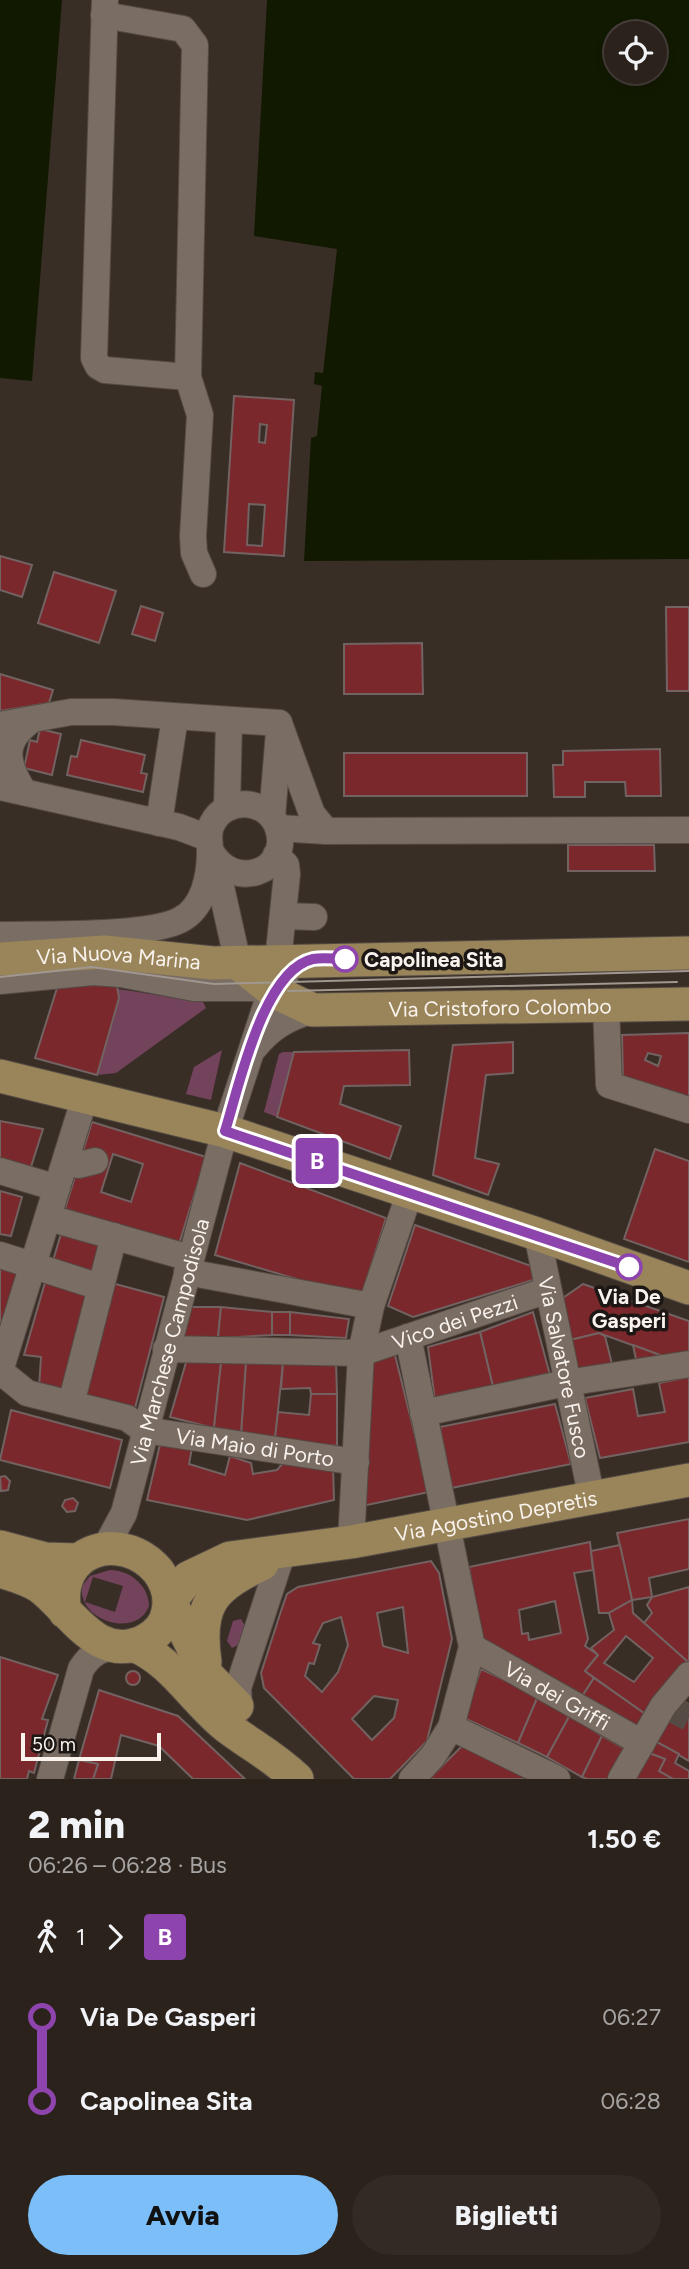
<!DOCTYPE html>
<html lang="it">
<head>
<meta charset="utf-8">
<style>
	:root { --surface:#2b221c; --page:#332a25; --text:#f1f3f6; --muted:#a6a4a3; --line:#473f3b; --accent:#7bbef8 }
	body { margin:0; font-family:Figtree,sans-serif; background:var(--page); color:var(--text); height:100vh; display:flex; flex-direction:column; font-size:26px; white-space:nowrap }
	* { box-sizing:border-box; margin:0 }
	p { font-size:23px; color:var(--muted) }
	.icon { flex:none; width:38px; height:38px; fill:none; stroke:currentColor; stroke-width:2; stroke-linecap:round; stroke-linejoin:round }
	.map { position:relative; height:1779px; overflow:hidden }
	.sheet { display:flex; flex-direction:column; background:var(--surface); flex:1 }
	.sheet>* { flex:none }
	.badge { padding:0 14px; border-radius:5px; font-size:24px; line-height:46px }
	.controls { position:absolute; left:604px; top:21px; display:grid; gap:14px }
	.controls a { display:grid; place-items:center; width:63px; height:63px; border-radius:50%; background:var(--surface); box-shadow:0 4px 10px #0003,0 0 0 2px var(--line); font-size:35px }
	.scale { position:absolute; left:21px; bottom:18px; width:140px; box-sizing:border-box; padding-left:7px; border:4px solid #f9f2ed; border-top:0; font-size:19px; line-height:24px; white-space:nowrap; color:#f9f2ed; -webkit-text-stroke:5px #1c1714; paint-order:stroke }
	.map>.badge { position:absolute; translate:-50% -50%; box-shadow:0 0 0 4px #fff }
	.legs { display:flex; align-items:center; gap:10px; height:77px; padding:0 28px; font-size:23px }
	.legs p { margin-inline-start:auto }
	.summary { display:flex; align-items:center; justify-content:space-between; height:119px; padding:0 28px }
	h1 { font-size:38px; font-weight:800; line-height:52px }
	.primary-button { display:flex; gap:14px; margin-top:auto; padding:14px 28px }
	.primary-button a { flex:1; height:80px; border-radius:42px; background:var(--accent); color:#111; font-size:28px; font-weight:800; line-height:80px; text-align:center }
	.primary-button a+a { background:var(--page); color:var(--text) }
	ul { padding:0 28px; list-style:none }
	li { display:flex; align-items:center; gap:24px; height:84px; font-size:26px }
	li i { display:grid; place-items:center; width:10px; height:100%; margin:0 9px; background:currentColor }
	li i::after { content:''; width:18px; height:18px; margin:-9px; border:5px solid; border-radius:50%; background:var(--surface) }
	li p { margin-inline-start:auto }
	li:first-child i { background:linear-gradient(#0000 50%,currentColor 0) }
	li:last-child i { background:linear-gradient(currentColor 50%,#0000 0) }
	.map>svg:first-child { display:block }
	.green { fill:#73435c; fill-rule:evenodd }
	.water { fill:#121901; fill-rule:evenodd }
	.building { fill:#7a282b; stroke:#726261; stroke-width:2; fill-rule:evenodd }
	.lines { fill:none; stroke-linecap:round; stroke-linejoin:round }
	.minor-tunnel { stroke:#564b44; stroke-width:26; stroke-dasharray:26 13; stroke-linecap:butt }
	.minor-casing { stroke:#544b44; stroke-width:28 }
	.major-casing { stroke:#544b44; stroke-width:35 }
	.minor { stroke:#7a6d64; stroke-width:26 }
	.major { stroke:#998559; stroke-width:33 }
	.tram { stroke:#9f9790; stroke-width:2 }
	.line-1-casing { stroke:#fff; stroke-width:16 }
	.line-1 { stroke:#8e44ad; stroke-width:10 }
	.stop-1-dot { fill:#fff; stroke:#8e44ad; stroke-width:3.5 }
	.labels { text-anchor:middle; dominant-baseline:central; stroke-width:7; stroke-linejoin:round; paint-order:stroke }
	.stop-label { font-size:21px; font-weight:bold; fill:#f9f2ed; stroke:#1c1714; text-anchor:start }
	.street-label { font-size:21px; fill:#f9f2ed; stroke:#1c1714 }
</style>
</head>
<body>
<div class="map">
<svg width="689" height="1779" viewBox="0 0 689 1779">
	<rect width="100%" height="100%" fill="#392e26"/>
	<g class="green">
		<path d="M118,989L203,1002L206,1008L116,1073L97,1075L119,998Z"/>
		<path d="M222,1050L211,1100L186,1094L194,1067Z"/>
		<path d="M283,1052H294L277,1117L264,1112L279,1054Z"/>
		<path d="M110,1570C129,1570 149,1585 149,1606C136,1640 77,1620 82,1586L90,1576ZM93,1577L123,1586L115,1612L85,1602Z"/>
		<path d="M241,1619L245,1626L238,1645L232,1648L227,1641L233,1621Z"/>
	</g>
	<g class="water">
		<path d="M0,0H62L32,381L0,378Z"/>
		<path d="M267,0H689V559L304,561L311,438L317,436L322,386L314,384L315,372L323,373L337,249L254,236ZM654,33V72H616V33Z"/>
	</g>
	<g class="building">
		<path d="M234,396L294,400L284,556L224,552ZM260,424L267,425L265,443L259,442ZM249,504L265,505L262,546L247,545Z"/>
		<path d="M0,556L32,565L22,597L0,590Z"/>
		<path d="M54,572L116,591L99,643L38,623Z"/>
		<path d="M141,606L163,613L155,641L132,634Z"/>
		<path d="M666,607H689V691H667Z"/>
		<path d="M422,643L423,694H344V644Z"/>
		<path d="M0,674L53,690L49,703L0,711Z"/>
		<path d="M40,729L61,734L52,775L24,768L30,740L37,742Z"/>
		<path d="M81,740L145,755L141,773L147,774L143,792L67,775L71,756L77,757Z"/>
		<path d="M660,749L661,796H626L625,782H585V797H554L553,765H563V751Z"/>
		<rect x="344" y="753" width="183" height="43"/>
		<path d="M568,845H654L655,871H568Z"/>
		<path d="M95,984L117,986L119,998L97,1075L35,1058L57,988Z"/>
		<path d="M689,1033V1099L623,1079L622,1035ZM648,1053L661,1056L658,1066L645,1060Z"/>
		<path d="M513,1042V1073L486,1075L475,1158L499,1164L488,1195L433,1175L453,1045Z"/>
		<path d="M409,1050L410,1085L344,1086L340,1104L401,1126L390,1159L277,1117L294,1052Z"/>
		<path d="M0,1121L43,1129L29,1173L0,1165Z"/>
		<path d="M92,1122L206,1157L179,1244L65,1209ZM113,1154L143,1164L131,1202L101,1192Z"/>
		<path d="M655,1149L689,1161V1262L624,1239Z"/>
		<path d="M240,1163L386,1218L361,1298L215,1255Z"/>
		<path d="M0,1191L22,1197L11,1236L0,1234Z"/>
		<path d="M415,1225L537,1268L533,1280L413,1317L388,1306Z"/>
		<path d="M63,1227L109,1242L98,1278L52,1264Z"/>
		<path d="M0,1268L20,1274L0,1337Z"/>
		<path d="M46,1279L91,1289L68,1393L39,1388L41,1357L24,1355Z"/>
		<path d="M108,1282L164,1297L135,1408L79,1394Z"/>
		<path d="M583,1284L689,1321V1354L668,1358L599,1333L570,1340L560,1300Z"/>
		<path d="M187,1307H221L218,1338L183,1339Z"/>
		<path d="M221,1307L272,1312V1335L218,1338Z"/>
		<rect x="272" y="1312" width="18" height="23"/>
		<path d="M290,1312L349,1319L346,1338L290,1335Z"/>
		<path d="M533,1312L550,1375L493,1387L480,1332Z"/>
		<path d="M480,1332L493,1387L435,1401L428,1347Z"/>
		<path d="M599,1333L605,1336L613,1368L579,1375L570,1340Z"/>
		<path d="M633,1345L668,1358L637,1364Z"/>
		<path d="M394,1351L429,1492L362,1506L368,1357Z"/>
		<path d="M187,1359L221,1363L214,1428L170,1417Z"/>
		<path d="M246,1361L283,1363L275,1439L241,1434Z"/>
		<path d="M246,1361L241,1434L214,1428L221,1363Z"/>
		<path d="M283,1363H336L337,1394H311L310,1388L281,1389Z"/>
		<path d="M689,1377V1442L600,1458L585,1398L633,1389L638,1416L665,1412L659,1383Z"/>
		<path d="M311,1394H337V1446L275,1439L278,1412L309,1415Z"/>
		<path d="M555,1404L571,1464L451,1488L440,1427Z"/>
		<path d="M11,1410L122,1440L110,1488L0,1460Z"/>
		<path d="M161,1440L192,1448L189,1464L225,1475L230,1456L251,1463L253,1474L277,1470L284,1462L333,1465L334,1500L247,1520L147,1500Z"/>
		<path d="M5,1476L10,1481L8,1490L1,1491L0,1477Z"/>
		<path d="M73,1498L78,1503L75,1511L67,1512L62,1506L65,1500Z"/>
		<path d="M689,1519V1569L649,1578L652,1597L632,1600L617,1533Z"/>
		<path d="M590,1542L593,1570L574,1573L588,1639L585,1646L598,1655L585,1671L594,1678L581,1698L482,1644L469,1567ZM555,1601L561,1633L529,1640L528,1633L522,1634L519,1610Z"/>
		<path d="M620,1545L632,1600L609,1613H599L591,1551Z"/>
		<path d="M431,1561L439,1573L452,1639L427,1741L390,1779H354L264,1688L261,1673L282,1608L287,1594L298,1587ZM403,1607L408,1653L383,1646L377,1613ZM341,1617L348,1645L338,1672L322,1692L305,1676L309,1663L314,1664L320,1645L313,1643L323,1623ZM374,1696L398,1700L394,1718L372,1740L352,1719Z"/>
		<path d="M689,1587V1660L688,1662L644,1623L652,1613L647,1605L652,1597Z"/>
		<path d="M632,1600L633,1613L688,1662L648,1716L585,1671L598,1655L591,1648L614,1630L609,1613ZM626,1636L653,1658L634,1682L604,1663Z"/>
		<path d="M0,1657L58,1675L42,1719L48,1720L34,1773L29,1771L27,1779H0Z"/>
		<path d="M481,1669L538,1696L518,1743L464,1718Z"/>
		<circle cx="133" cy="1678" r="7"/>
		<path d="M594,1678L648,1716L639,1729L581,1698Z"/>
		<path d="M99,1690L178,1716L245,1779H193L159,1746L121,1735L111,1779H93L98,1764L79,1760Z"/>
		<path d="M538,1696L570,1715L547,1757L518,1743Z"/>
		<path d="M679,1699L689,1704V1761L655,1741Z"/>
		<path d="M570,1715L602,1736L582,1777L547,1757Z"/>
		<path d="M602,1736L627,1750L611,1779H587L582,1777Z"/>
		<path d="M655,1741L679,1754L675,1763L689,1771V1779H673L659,1771L665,1759L649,1753Z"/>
		<path d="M464,1744L529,1779H429Z"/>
		<path d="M649,1753L665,1759L659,1771L673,1779H635Z"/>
		<path d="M79,1760L98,1764L93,1779H74Z"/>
	</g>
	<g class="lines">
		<path class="minor-tunnel" d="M673,1710L689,1718"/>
		<g class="minor-casing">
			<g id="minor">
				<path d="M105,0L94,358L98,366L105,370L188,377"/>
				<path d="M104,15L183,29L195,45L188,377L200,415L193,536L194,553L203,574"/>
				<path d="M279,723L312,814L326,831"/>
				<path d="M0,725L71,712H113L279,723"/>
				<path d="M0,787L179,827L208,838"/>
				<path d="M24,792C5,762 1,741 33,719"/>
				<path d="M227,808L229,721"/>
				<path d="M272,817L279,732"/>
				<path d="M159,823L175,717"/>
				<path d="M278,828L326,831L689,830"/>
				<path d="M276,855L286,865L287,874L278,961"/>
				<path d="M215,860L238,963L225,975"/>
				<path d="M284,916L314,917"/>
				<path d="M0,935C42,934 147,937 180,920C204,908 210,876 210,851C210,841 207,833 212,824C225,796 268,798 278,828C292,872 232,893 210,850"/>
				<path d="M0,981L93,972L121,974L194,988H267"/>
				<path d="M606,1005L609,1085L689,1110"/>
				<path d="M254,1048C271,1027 287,1018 313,1010"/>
				<path d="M68,1153L79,1165L95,1161"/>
				<path d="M0,1171L57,1188"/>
				<path d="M49,1218L190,1258"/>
				<path id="s1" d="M537,1234L592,1499"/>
				<path d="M0,1255L100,1287"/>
				<path d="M187,1272L371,1306"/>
				<path d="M408,1337L472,1647L451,1727L433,1756L412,1779"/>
				<path id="s2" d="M166,1349L361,1353L548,1290"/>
				<path id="s3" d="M0,1371L27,1393L127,1418L144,1430L356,1462"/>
				<path d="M0,1371L85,1097"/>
				<path d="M71,1404L114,1236"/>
				<path d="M423,1413L566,1383L689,1364"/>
				<path d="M351,1542L361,1353L371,1306L410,1192"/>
				<path id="s4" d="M104,1550L124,1513L225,1131L266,1006L285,977"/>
				<path id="s5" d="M472,1647L642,1743"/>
				<path d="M239,1708L238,1688L281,1557"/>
				<path d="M451,1727L557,1779"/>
				<path d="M50,1779L81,1669C91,1653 100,1649 118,1646"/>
				<path d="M621,1779L663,1706L689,1675"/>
			</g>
		</g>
		<g class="major-casing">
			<g id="major">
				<path id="s6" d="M0,959L104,952L213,963L689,953"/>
				<path id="s7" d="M238,963L273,991L313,1010L689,1004"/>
				<path d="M0,1076L225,1131L537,1234L689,1288"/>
				<path d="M0,1547L45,1559L78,1560"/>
				<path d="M0,1571C13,1575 28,1579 40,1587C71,1610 99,1666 146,1640C157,1634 166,1624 168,1611C171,1596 167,1583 158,1571C122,1529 53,1548 65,1612"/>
				<path id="s8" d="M170,1601L188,1578L230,1558L351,1542L689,1480"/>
				<path d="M170,1601L206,1674L237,1706"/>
				<path d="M133,1645C172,1660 194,1701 227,1727C252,1746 273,1756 297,1779"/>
				<path d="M205,1662C197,1606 211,1587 262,1564"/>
			</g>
		</g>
		<use href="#minor" class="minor"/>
		<use href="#major" class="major"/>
		<g class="tram">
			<path d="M0,977L92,967L214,984L689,971"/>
			<path d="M288,991L677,982"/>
		</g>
	</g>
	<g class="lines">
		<g class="line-1-casing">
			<path id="line-1" d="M345,959C335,959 323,957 313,959C263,970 239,1087 225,1131L629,1267"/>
		</g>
		<use href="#line-1" class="line-1"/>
	</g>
	<g class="stop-1-dot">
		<circle cx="345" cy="959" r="12"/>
		<circle cx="629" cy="1267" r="12"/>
	</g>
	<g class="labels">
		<g class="stop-label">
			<text x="364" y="959">Capolinea Sita</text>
			<text x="629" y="1296" text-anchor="middle">Via De<tspan x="629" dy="24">Gasperi</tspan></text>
		</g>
		<g class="street-label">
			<text stroke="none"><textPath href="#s6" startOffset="119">Via Nuova Marina</textPath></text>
			<text stroke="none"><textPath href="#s7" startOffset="276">Via Cristoforo Colombo</textPath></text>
			<text stroke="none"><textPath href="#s2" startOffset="294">Vico dei Pezzi</textPath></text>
			<text stroke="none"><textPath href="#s4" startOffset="219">Via Marchese Campodisola</textPath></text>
			<text stroke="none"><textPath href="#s1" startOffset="136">Via Salvatore Fusco</textPath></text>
			<text stroke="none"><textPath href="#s3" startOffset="271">Via Maio di Porto</textPath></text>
			<text stroke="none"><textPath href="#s8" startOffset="345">Via Agostino Depretis</textPath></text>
			<text stroke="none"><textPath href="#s5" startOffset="98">Via dei Griffi</textPath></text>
		</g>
	</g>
</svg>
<div class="controls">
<a><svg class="icon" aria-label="locate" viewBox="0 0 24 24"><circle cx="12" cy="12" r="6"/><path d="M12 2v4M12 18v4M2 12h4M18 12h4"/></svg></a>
</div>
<div class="scale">50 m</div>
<b class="badge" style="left:317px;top:1161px;background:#8e44ad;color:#fff">B</b>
</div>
<section class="sheet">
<div class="summary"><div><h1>2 min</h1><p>06:26 – 06:28 · Bus</p></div><b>1.50 €</b></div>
<div class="legs"><svg class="icon" aria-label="walk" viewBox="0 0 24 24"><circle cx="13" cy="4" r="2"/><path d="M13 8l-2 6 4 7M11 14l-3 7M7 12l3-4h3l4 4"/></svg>1<svg class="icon" aria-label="forward" viewBox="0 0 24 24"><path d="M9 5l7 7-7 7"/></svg><b class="badge" style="background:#8e44ad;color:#fff">B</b></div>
<ul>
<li><i style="color:#8e44ad"></i><b>Via De Gasperi</b><p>06:27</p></li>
<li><i style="color:#8e44ad"></i><b>Capolinea Sita</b><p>06:28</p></li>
</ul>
<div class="primary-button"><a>Avvia</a><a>Biglietti</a></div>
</section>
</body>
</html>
